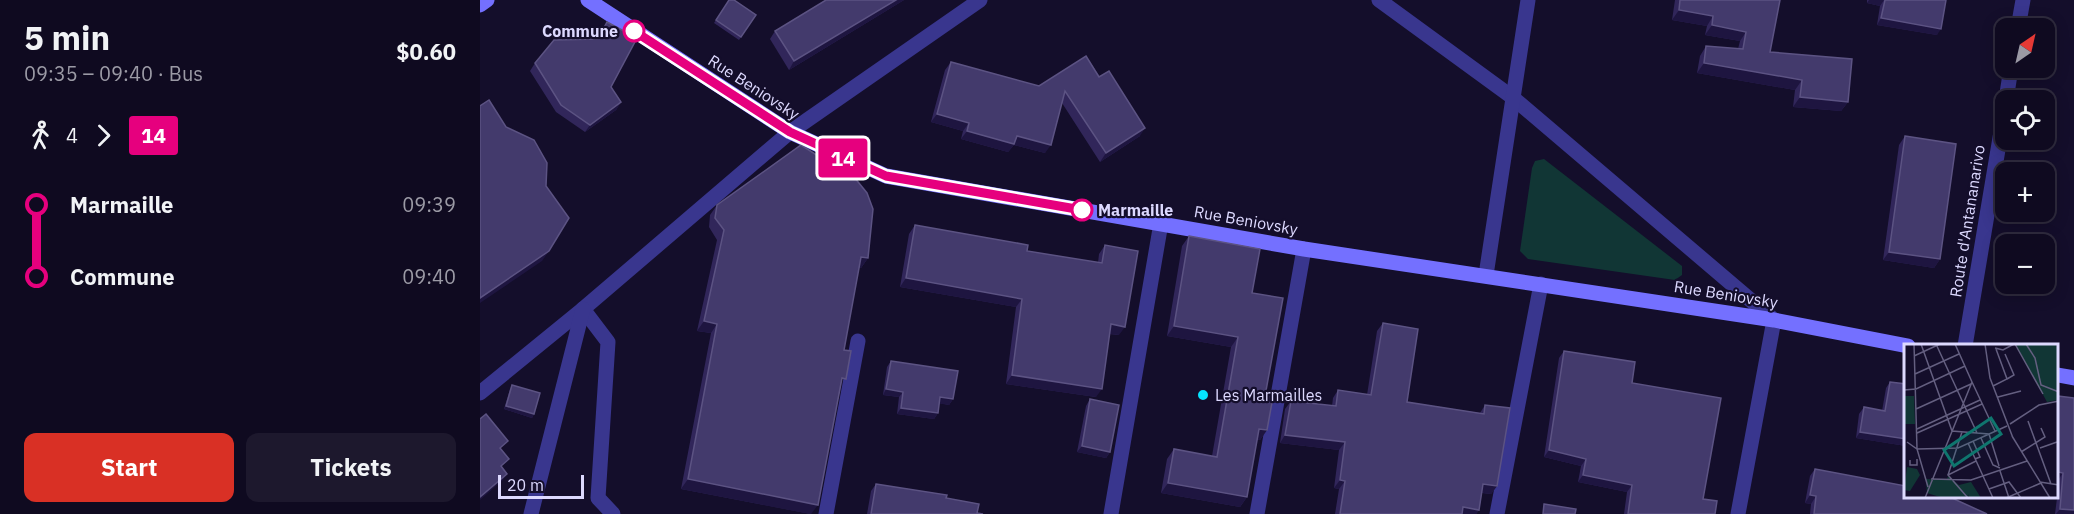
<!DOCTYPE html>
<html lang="en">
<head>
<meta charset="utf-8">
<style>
	:root { --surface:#0f0a20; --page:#1d182d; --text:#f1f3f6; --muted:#9b9aa5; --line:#2f2b3e; --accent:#d93025 }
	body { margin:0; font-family:"IBM Plex Sans",sans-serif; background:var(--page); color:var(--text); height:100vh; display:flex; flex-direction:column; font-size:22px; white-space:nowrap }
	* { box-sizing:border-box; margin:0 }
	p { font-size:20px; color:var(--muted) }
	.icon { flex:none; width:33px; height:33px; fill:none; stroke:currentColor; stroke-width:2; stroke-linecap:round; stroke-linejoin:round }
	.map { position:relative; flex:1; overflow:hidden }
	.drawer { display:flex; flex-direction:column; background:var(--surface); width:480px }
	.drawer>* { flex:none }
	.badge { padding:0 12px; border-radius:4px; font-size:21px; line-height:39px }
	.needle { width:39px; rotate:34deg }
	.tools { position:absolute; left:1515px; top:18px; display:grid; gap:12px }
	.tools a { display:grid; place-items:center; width:60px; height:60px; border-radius:12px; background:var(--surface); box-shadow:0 3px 15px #0003,0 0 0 2px var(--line); font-size:30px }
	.scale { position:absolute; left:18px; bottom:15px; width:86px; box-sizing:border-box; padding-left:6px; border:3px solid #ddd9ff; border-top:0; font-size:16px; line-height:21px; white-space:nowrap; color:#ddd9ff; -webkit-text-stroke:4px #140e2b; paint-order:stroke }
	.map>.badge { position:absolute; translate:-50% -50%; box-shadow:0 0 0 3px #fff }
	.legs { display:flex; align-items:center; gap:9px; height:66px; padding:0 24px; font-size:20px }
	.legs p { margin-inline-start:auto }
	.headline { display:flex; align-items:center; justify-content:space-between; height:102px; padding:0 24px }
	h1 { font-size:33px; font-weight:800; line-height:45px }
	.cta { display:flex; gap:12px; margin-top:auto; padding:12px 24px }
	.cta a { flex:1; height:69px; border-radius:12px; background:var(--accent); color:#fff; font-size:24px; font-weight:800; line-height:69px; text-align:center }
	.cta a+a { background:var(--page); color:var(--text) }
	ul { padding:0 24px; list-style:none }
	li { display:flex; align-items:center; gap:21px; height:72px; font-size:22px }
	li i { display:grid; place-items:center; width:9px; height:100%; margin:0 8px; background:currentColor }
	li i::after { content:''; width:15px; height:15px; margin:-8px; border:4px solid; border-radius:50%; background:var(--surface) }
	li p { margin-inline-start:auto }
	li:first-child i { background:linear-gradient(#0000 50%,currentColor 0) }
	li:last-child i { background:linear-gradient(currentColor 50%,#0000 0) }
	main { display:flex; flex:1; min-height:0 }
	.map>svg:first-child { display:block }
	.green { fill:#113635 }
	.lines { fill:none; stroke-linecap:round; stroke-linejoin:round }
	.lane { stroke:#39368e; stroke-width:15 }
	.street { stroke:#39368e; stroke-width:15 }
	.secondary { stroke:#7470ff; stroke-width:15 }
	.wall { fill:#31265a }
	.shaded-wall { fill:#1e1540 }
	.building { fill:#433a6c; stroke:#5c5383; stroke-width:1.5 }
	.line-1-casing { stroke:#fff; stroke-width:14 }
	.line-1 { stroke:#e6007e; stroke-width:9 }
	.stop-1-dot { fill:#fff; stroke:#e6007e; stroke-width:3 }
	.poi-dot { fill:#05e4ff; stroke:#140e2b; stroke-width:2 }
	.labels { text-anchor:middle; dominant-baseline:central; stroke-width:4.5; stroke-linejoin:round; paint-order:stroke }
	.stop-label { font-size:16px; font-weight:bold; fill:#ddd9ff; stroke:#140e2b; text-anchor:end }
	.street-label { font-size:16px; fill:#ddd9ff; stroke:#140e2b }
	.poi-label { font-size:16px; fill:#ddd9ff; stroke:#140e2b; text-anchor:start }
	.inset-road { fill:none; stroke:#645f80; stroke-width:1.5 }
	.view { fill:#0f766e; fill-opacity:0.15; stroke:#0f766e; stroke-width:3 }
	.inset-edge { fill:none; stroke:#ddd9ff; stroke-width:3 }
</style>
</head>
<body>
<main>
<section class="drawer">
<div class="headline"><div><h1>5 min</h1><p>09:35 – 09:40 · Bus</p></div><b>$0.60</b></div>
<div class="legs"><svg class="icon" aria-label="walk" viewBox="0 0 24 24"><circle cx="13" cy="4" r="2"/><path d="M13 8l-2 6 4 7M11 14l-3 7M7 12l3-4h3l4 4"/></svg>4<svg class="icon" aria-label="forward" viewBox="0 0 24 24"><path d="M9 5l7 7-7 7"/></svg><b class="badge" style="background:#e6007e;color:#fff">14</b></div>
<ul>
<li><i style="color:#e6007e"></i><b>Marmaille</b><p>09:39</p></li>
<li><i style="color:#e6007e"></i><b>Commune</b><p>09:40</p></li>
</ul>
<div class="cta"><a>Start</a><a>Tickets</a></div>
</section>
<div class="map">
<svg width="1594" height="514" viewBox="0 0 1594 514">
	<rect width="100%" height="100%" fill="#140e2b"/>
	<path class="green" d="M1064,159L1202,266V275L1195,280L1048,259L1040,251L1052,168L1055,161Z"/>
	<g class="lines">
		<g class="lane">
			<path d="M103,309L128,342L118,498L133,514"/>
			<path d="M346,514L378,341"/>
		</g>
		<g class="street">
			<path d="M899,0L1032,97L1294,320L1258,514"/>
			<path d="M1538,28L1543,0"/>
			<path d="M1526,100L1531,68"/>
			<path d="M1006,275L1048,0"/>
			<path d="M1485,346L1526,102"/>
			<path d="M0,393L103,309L310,132L500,0"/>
			<path d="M51,514L103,309"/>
			<path d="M631,514L681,223"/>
			<path d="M777,514L824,249"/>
			<path d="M1017,514L1061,284"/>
		</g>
		<g class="secondary">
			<path d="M108,0L310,132L406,176L824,249L1294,320L1428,346"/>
			<path d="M0,5L7,0"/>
			<path d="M1578,375L1594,378"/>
		</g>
	</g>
	<g class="wall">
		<path d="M249,0L276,15L259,40L234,23Z"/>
		<path d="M346,0H424L309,70L290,39L295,31Z"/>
		<path d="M1195,0H1300L1290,52L1368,102L1361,111L1313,107L1315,90L1217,73L1220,56L1226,46L1258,49L1260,41L1225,35L1227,26L1192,20Z"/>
		<path d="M1387,0H1466L1457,35L1397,25L1400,6L1387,3Z"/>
		<path d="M127,22L131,87L141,102L136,110L105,132L76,112L50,71L55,63L116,39Z"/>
		<path d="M606,56L660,136L620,162L582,103L565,153L534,145L528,152L481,139L483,131L451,122L465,70L471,62L559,86Z"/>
		<path d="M1425,136L1460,259L1454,268L1403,260L1419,145Z"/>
		<path d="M237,205L388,258L381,268H379L364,350L361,386L331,514L201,489L231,333L217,331L237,240L229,227L230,215Z"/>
		<path d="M435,225L547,251L618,263L619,254L625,245L639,335L629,334L616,397L526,384L536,307L420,287L429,234Z"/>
		<path d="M709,236L772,293L785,396L787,430L780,440H777L767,497L760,507L681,493L687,459L694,449L732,456L751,347L687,336L702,246Z"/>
		<path d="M903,323L927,402L1000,413L1005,405L1017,486L1011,494L1002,493L999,510L996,514H855L859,489L854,488L859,450L800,443L805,409L811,401L852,406L853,398L858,390L887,395L897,331Z"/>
		<path d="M1084,351L1152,383L1223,499L1235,514H1144L1147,492L1098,482L1101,466L1064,457L1079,358Z"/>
		<path d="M411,361L473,399L469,405L459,403L458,413L454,419L417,414L419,397L403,395L407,367Z"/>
		<path d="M1410,382L1426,384V446L1376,438L1379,414L1384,407L1402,411L1406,388Z"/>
		<path d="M32,385L54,414L52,418L24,409L30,389Z"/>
		<path d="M1578,396L1594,514H1575L1577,498H1578Z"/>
		<path d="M610,399L630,452L626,458L597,452L606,406Z"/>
		<path d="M1335,469L1507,514H1330L1331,504L1325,503L1330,476Z"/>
		<path d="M396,484L466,498L497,513L503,514H387L391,491Z"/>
	</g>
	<g class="shaded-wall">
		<path d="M416,0H424L309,70L314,61Z"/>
		<path d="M1389,0H1404L1400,6L1387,3Z"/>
		<path d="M1199,10L1233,16L1227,26L1192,20Z"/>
		<path d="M1401,18L1461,29L1457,35L1397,25Z"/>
		<path d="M1232,25L1266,32L1260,41L1225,35Z"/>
		<path d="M1224,63L1322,80L1315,90L1217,73Z"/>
		<path d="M1320,97L1368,102L1361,111L1313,107Z"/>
		<path d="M141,102L136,110L105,132L110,125Z"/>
		<path d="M457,114L489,123L483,131L451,122Z"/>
		<path d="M665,128L660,136L620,162L626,153Z"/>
		<path d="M487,131L537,136L571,145L565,153L534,145L528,152L481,139Z"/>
		<path d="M69,251L62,261L0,303V298Z"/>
		<path d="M1409,252L1460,259L1454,268L1403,260Z"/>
		<path d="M381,257L388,258L381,268L375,267Z"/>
		<path d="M426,278L542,299L536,307L420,287Z"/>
		<path d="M224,321L237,324L231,333L217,331Z"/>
		<path d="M631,324L645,327L639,335L625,333Z"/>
		<path d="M694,326L758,337L751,347L687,336Z"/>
		<path d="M532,375L622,389L616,397L526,384Z"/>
		<path d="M406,389L423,392L419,397L403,395Z"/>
		<path d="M460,397L473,399L469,405L456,403Z"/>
		<path d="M26,406L54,414L52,418L24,409Z"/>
		<path d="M421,408L458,413L454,419L417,414Z"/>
		<path d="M779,429L787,430L780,440L772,439Z"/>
		<path d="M1380,432L1426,439V446L1376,438Z"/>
		<path d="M805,435L865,442L859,450L800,443Z"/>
		<path d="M602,446L630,452L626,458L597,452Z"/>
		<path d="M1069,450L1106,459L1101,466L1064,457Z"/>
		<path d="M1578,472L1583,473L1578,480Z"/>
		<path d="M27,474L23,480L0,500V497Z"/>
		<path d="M1103,475L1152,485L1147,492L1098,482Z"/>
		<path d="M208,479L338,505L331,514H330L201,489Z"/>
		<path d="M860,480L865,481L859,489L854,488Z"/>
		<path d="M688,483L767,497L760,507L681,493Z"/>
		<path d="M1003,484L1017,486L1011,494L998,492Z"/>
		<path d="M1330,495L1336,496L1331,504L1325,503Z"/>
		<path d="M983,507L999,510L996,514H978Z"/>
		<path d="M1580,509L1594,510V514H1576Z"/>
	</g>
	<g class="building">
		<path d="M249,0H254L276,15L261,37L236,20Z"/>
		<path d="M346,0H416L314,61L295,31Z"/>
		<path d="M1200,0H1300L1290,52L1372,59L1368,102L1320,97L1322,80L1224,63L1226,46L1263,49L1266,32L1232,25L1233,16L1199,10Z"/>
		<path d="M1405,0H1466L1461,29L1401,18Z"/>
		<path d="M127,22L157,38L131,87L141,102L110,125L81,105L55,63L74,40L118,39Z"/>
		<path d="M606,56L619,77L629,71L665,128L626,153L585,91L571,145L537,136L534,144L487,131L489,123L457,114L471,62L559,86Z"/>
		<path d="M9,100L26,127L54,140L67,163L66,186L89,218L69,251L0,298V106Z"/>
		<path d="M1425,136L1476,144L1460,259L1409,252Z"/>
		<path d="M321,145L352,165L362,162L387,193L393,209L388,258L381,257L364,350L371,351L366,379L362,378L338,505L208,479L237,324L224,321L244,230L235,218L237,205Z"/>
		<path d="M435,225L548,245L547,251L622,263L625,245L658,251L645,327L631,324L622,389L532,375L542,299L426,278Z"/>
		<path d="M709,236L780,249L772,293L803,298L785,396L793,397L787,430L779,429L767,497L688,483L694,449L737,457L758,337L694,326Z"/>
		<path d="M903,323L938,329L927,402L1004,414L1005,405L1030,408L1017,486L1003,484L999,510L983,507L982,514H860L865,481L860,480L865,442L805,435L811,401L856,406L858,390L891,395Z"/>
		<path d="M1084,351L1155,362L1152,383L1241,398L1223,499L1237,501L1235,514H1148L1152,485L1103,475L1106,459L1069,450Z"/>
		<path d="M411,361L478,371L473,399L460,397L458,413L421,408L423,392L406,389Z"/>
		<path d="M1410,382L1426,384V439L1380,432L1384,407L1405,411Z"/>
		<path d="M32,385L60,393L54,414L26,406Z"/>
		<path d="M1578,396L1594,398V510L1580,509L1583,473L1578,472Z"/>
		<path d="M610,399L639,405L630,452L602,446Z"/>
		<path d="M6,414L28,441L20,448L29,459L21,466L27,474L0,497V419Z"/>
		<path d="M1335,469L1426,486V498H1472L1507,514H1334L1336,496L1330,495Z"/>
		<path d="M396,484L467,495L466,498L499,504L497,513L503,514H391Z"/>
		<path d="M1064,504L1096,509L1095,514H1063Z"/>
	</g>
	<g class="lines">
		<g class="line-1-casing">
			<path id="line-1" d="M154,31L310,132L406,176L602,210"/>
		</g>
		<use href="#line-1" class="line-1"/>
	</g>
	<g class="stop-1-dot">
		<circle cx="154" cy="31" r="10"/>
		<circle cx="602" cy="210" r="10"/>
	</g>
	<circle class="poi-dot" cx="723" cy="395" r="6"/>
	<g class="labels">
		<g class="stop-label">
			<text x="138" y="31">Commune</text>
			<text x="618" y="210" text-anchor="start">Marmaille</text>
		</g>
		<g class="street-label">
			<text transform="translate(274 87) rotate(33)">Rue Beniovsky</text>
			<text transform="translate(766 220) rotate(10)">Rue Beniovsky</text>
			<text transform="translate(1487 221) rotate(-81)">Route d'Antananarivo</text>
			<text transform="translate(1246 294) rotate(9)">Rue Beniovsky</text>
		</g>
		<g class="poi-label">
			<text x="735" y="395">Les Marmailles</text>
		</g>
	</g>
	<g transform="translate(1424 344)">
		<rect width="154" height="154" fill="#140e2b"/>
		<path d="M111,0H151L154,5V56L143,58ZM0,52H10L11,80H0ZM3,123L13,125L16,131L6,147L0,146ZM44,132L55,141L67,138L77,154H65L64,150V154H39L23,149L22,135L43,136Z" fill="#113635"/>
		<path class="inset-road" d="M10,0L13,105L24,143M17,0L48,87L85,90L95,122M32,0L73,89M81,0L86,34L109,94M111,0L139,50M122,0L131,14L137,41L155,48M91,4L99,6L110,0M101,10L110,31L103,35M10,12L36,0M11,30L55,10M68,38L91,87M89,42L103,35L92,5M0,46L12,45L61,22M94,53L117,47M12,65L67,40M124,77L147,140M106,80L135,61L155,57M13,85L76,56M13,89L78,60M108,92L146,154M77,94L89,121L96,124M69,97L76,113L71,115M3,98L13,105L54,104L103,82M64,99L89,154M136,104L153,98M117,108L141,93L137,84M6,116V121H13V115M96,127L105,154M44,131L58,88M27,135L67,136L123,117M136,138L155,141M85,145L105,138L117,154M21,154L68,38L51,0M64,154L44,131L72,117M102,154L137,139"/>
		<path class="view" d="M87,74L97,90L50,122L40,106Z"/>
		<rect width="154" height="154" class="inset-edge"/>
	</g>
</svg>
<div class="tools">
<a><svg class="needle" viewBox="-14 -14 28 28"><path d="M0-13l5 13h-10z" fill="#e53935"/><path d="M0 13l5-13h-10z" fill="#9b9aa5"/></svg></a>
<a><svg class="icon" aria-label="locate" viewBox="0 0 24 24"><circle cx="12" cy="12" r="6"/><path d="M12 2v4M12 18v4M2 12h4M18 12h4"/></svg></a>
<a>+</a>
<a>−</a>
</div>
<div class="scale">20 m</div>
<b class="badge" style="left:363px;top:158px;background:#e6007e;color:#fff">14</b>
</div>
</main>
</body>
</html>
